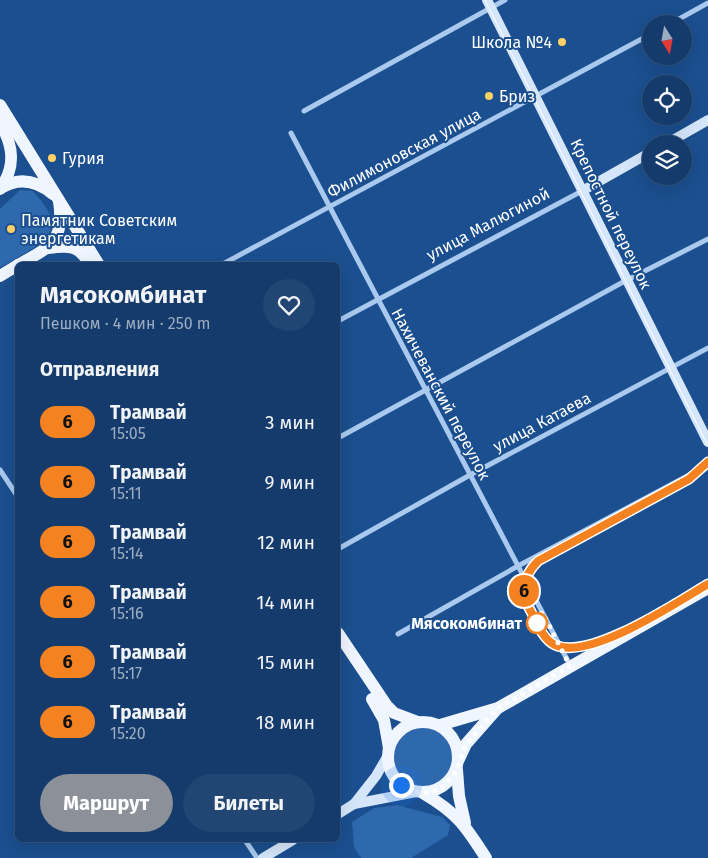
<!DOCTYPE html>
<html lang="ru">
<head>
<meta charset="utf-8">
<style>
	:root { --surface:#143b6b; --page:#214673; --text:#f1f3f6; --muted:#9dadc1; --line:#33557e; --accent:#8c9099 }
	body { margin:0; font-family:"Fira Sans",sans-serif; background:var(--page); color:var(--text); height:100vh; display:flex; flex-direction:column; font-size:19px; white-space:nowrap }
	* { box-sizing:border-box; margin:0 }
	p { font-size:16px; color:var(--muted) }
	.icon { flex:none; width:28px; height:28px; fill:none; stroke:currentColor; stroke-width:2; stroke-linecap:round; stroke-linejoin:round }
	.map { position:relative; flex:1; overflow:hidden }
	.side { position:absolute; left:15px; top:262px; width:325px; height:580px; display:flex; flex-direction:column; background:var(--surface); border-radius:8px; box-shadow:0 5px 20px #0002,0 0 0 1px var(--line) }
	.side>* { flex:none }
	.badge { padding:0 10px; border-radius:16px; font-size:18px; line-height:32px }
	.needle { width:32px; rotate:169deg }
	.buttons { position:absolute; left:642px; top:15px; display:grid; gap:10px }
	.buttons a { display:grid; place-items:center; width:50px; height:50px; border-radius:50%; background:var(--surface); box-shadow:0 5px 20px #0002,0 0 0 1px var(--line); font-size:25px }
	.you { position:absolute; width:25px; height:25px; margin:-12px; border:4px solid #fff; border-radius:50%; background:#1a73e8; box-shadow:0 0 0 8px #1a73e833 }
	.map>.badge { position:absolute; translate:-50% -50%; box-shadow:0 0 0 2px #fff }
	h2 { padding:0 25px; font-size:19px; line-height:45px }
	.round { display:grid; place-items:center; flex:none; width:52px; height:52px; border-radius:26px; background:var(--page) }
	.overview { display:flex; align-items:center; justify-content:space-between; height:85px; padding:0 25px }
	h1 { font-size:24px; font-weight:700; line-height:38px }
	.action { display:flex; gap:10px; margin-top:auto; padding:10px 25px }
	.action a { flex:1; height:58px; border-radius:30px; background:var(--accent); color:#fff; font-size:20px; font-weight:700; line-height:58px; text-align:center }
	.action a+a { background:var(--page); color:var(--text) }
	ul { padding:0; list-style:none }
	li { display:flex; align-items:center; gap:15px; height:60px; padding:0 25px }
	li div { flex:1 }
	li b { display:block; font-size:19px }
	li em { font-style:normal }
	li .badge { min-width:55px; font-weight:700; text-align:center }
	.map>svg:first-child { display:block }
	.green { fill:#2e69ad }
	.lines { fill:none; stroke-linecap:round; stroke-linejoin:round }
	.street { stroke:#a9c9ee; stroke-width:5 }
	.secondary { stroke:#d6e6fa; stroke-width:10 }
	.primary { stroke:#f0f6ff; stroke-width:12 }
	.tram { stroke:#fff; stroke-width:1 }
	.line-casing { stroke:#fff; stroke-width:11 }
	.line { stroke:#f58220; stroke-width:8 }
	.walk { stroke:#fff; stroke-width:5; stroke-dasharray:0 9 }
	.poi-dot { fill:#ffd166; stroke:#1b4f8f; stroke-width:2 }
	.stop-dot { fill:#fff; stroke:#f58220; stroke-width:2.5 }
	.labels { text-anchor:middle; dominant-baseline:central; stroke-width:4; stroke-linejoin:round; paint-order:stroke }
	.poi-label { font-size:16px; fill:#fff; stroke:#1b4f8f; text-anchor:start }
	.street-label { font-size:16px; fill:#fff; stroke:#1b4f8f }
	.stop-label { font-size:16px; font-weight:bold; fill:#fff; stroke:#1b4f8f; text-anchor:end }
</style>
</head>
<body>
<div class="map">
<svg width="708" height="858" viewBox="0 0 708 858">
	<rect width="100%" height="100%" fill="#1b4f8f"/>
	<g class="green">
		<path d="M20,190L33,191C57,218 61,232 27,252C18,257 9,263 0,267V209Z"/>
		<circle cx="423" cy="758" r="30"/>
		<path d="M397,805L442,817L450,825L448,835L411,858H361L354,847L352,822L374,808Z"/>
	</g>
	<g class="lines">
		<g class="street">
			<path d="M670,24L708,3"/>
			<path d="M304,111L505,0"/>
			<path d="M291,133L570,665"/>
			<path d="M221,265L651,34"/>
			<path d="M338,321L582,191"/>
			<path d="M338,438L625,281L708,239"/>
			<path d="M0,470L18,497"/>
			<path d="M338,549L470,475L708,348"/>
			<path d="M398,634L518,566L708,465"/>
			<path d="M245,840L257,858"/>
		</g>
		<g class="secondary">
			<path d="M487,0L708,442"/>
			<path d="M666,144L708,120"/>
			<path d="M582,191L651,152"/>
			<path d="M354,804L376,776L387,757"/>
			<path d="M338,814L354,804L416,792"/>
			<path d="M263,858L293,840"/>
		</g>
		<g class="primary">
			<path d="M0,105L99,265"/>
			<path d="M0,123C14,146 16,167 0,189"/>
			<path d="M1,188C19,177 36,180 53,194"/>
			<path d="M48,248C70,245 78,245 90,264"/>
			<path d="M18,265C50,247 65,242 59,201"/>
			<path d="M0,276L18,265"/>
			<path d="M338,633L387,706L394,713L418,722"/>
			<path d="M372,699L384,720L389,748"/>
			<circle cx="423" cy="757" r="35"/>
			<path d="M440,725L498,708L708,588"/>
			<path d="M459,759L466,744L496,710"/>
			<path d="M457,770L459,796L465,823"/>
			<path d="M423,793C457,813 465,825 486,858"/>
		</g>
		<g class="tram">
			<path d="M485,0L708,446"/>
			<path d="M708,462L689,479L538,561C523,575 520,590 530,608C536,620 542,639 555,645C590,661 677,602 708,584"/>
		</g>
	</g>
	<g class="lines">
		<g class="line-casing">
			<path id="line" d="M708,462L689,479L538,561C524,575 520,590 529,608C536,620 542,639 555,645C590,661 677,602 708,584"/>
		</g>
		<use href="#line" class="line"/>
		<path class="walk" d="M401,785L416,792L429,793L443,787L457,770L466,744L498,708L570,666L542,612L537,623"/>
	</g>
	<g class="poi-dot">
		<circle cx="562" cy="42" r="5"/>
		<circle cx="489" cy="96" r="5"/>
		<circle cx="52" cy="158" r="5"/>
		<circle cx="11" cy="229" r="5"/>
	</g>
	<circle class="stop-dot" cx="537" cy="623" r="10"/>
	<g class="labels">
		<g class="poi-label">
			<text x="552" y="42" text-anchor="end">Школа №4</text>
			<text x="499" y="96">Бриз</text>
			<text x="62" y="158">Гурия</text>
			<text x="21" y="220">Памятник Советским<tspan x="21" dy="18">энергетикам</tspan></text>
		</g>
		<g class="street-label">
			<text transform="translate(404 153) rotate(-28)">Филимоновская улица</text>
			<text transform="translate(611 214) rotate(64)">Крепостной переулок</text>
			<text transform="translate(488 224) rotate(-28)">улица Малюгиной</text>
			<text transform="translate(441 394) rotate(62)">Нахичеванский переулок</text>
			<text transform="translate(542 422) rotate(-28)">улица Катаева</text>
		</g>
		<g class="stop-label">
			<text x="522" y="623">Мясокомбинат</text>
		</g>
	</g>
</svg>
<div class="buttons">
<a><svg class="needle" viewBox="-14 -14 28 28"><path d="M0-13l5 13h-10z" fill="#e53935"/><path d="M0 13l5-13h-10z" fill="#9dadc1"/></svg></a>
<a><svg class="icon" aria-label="locate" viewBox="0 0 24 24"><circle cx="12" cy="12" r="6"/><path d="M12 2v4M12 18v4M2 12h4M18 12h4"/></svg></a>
<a><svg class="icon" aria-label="layers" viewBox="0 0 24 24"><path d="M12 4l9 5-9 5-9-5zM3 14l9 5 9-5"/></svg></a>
</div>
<div class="you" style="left:401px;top:785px"></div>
<b class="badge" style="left:524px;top:591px;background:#f58220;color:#111">6</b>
<section class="side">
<div class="overview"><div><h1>Мясокомбинат</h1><p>Пешком · 4 мин · 250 m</p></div><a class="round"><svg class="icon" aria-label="heart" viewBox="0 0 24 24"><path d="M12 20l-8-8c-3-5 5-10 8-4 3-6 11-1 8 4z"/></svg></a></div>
<h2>Отправления</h2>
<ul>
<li><span class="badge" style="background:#f58220;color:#111">6</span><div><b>Трамвай</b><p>15:05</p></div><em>3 мин</em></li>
<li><span class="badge" style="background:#f58220;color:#111">6</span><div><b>Трамвай</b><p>15:11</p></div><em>9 мин</em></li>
<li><span class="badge" style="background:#f58220;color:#111">6</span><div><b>Трамвай</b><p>15:14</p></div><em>12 мин</em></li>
<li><span class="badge" style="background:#f58220;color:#111">6</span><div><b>Трамвай</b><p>15:16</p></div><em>14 мин</em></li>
<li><span class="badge" style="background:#f58220;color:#111">6</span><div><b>Трамвай</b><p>15:17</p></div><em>15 мин</em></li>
<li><span class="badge" style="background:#f58220;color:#111">6</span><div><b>Трамвай</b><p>15:20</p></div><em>18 мин</em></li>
</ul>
<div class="action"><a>Маршрут</a><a>Билеты</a></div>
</section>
</div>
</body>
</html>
